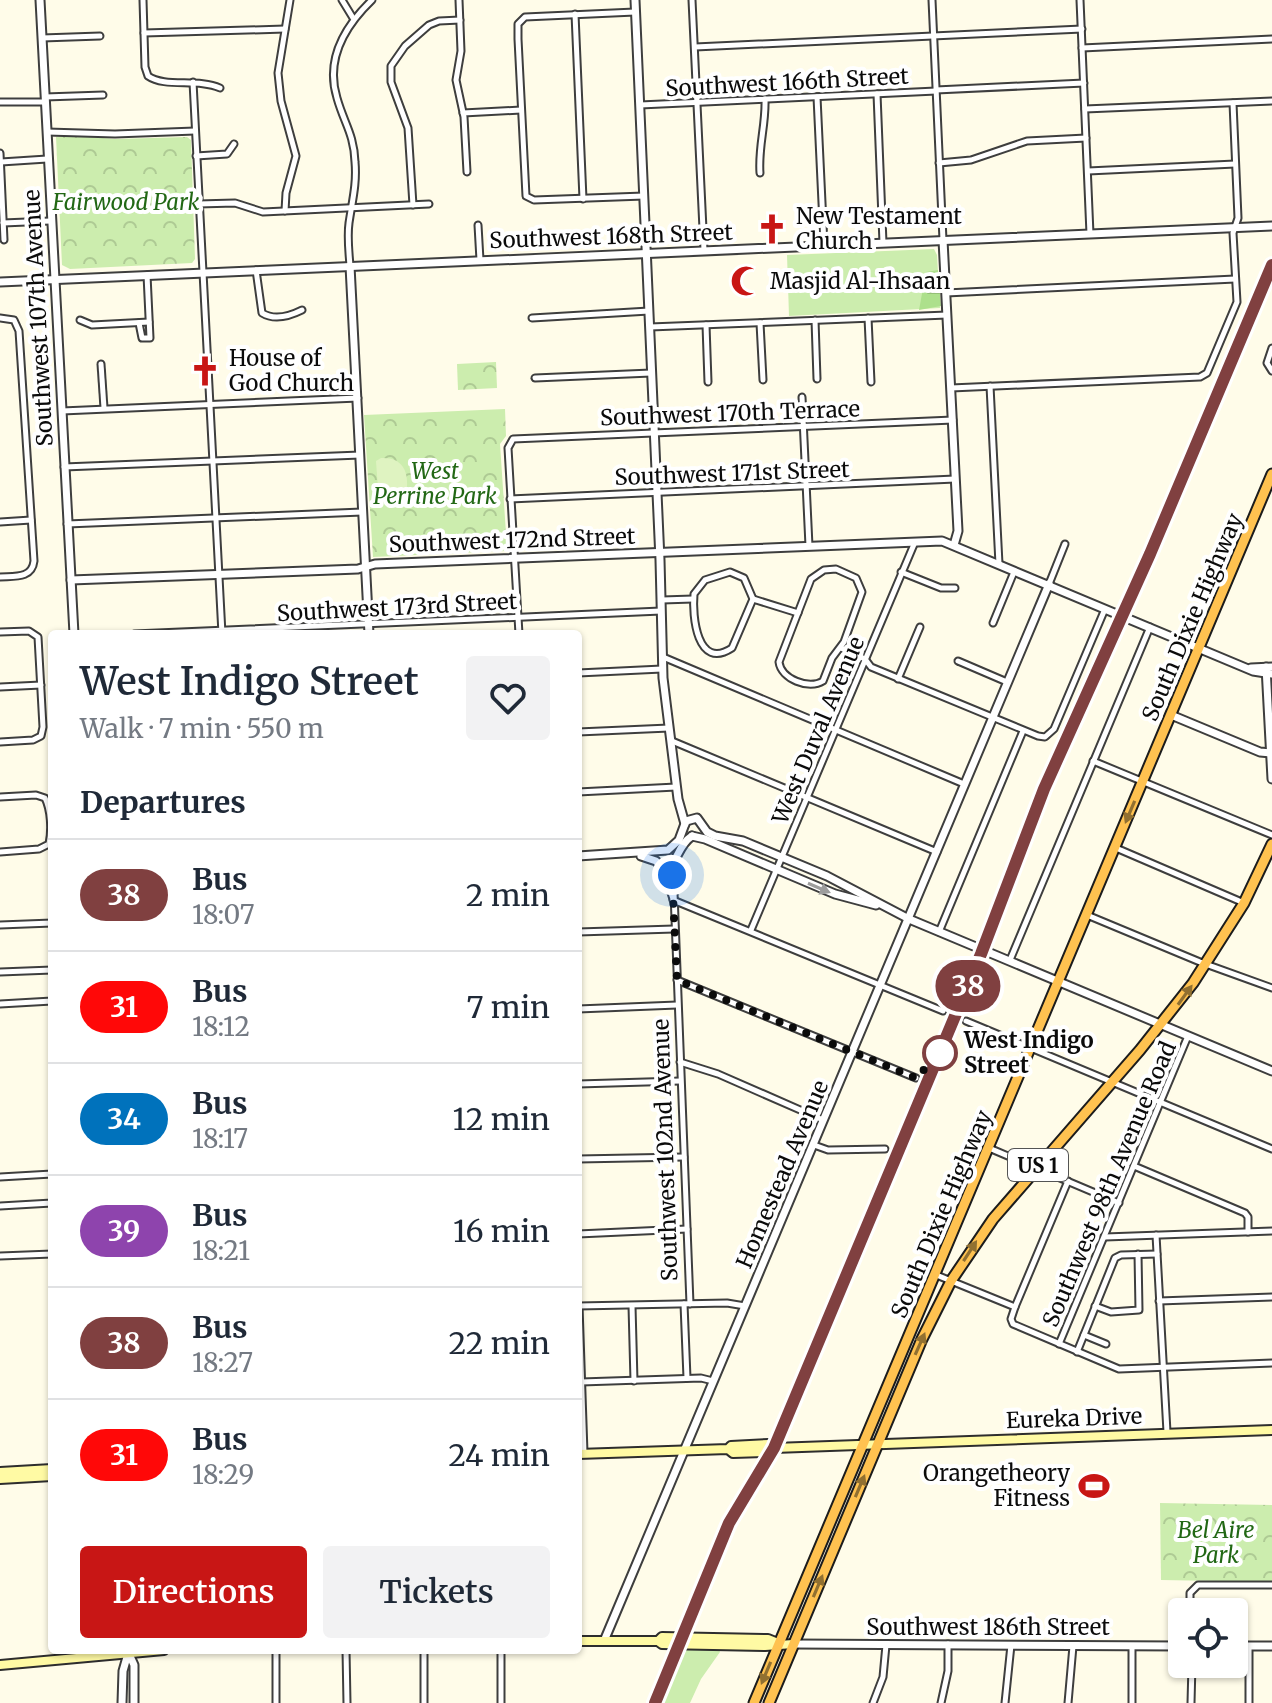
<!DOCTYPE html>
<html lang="en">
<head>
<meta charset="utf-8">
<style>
	:root { --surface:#fff; --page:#f2f2f3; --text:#1f2937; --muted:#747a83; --line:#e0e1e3; --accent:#c81615 }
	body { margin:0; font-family:Merriweather,serif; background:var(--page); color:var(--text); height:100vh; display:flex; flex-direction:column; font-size:30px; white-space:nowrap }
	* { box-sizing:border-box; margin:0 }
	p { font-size:26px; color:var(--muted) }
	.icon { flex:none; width:44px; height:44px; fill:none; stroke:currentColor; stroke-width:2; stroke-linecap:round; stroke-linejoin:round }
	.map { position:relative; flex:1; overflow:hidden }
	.side { position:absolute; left:48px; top:630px; width:534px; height:1024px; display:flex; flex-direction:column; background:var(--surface); border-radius:8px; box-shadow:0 2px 6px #0004 }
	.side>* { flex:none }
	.badge { padding:0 16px; border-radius:26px; font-size:28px; line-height:52px }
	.tools { position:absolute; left:1168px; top:1598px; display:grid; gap:16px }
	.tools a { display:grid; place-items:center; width:80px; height:80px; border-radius:8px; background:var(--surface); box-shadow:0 2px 6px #0004; font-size:40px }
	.you { position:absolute; width:40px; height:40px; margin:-20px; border:6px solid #fff; border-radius:50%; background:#1a73e8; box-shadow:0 0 0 12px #1a73e833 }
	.map>.badge { position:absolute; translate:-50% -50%; box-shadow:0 0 0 4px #fff }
	h2 { padding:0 32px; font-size:30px; line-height:72px }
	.round { display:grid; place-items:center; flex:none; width:84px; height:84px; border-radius:8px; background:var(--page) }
	.summary { display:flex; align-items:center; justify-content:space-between; height:136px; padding:0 32px }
	h1 { font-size:38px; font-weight:600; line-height:60px }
	.button { display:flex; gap:16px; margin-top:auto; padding:16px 32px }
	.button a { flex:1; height:92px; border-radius:8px; background:var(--accent); color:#fff; font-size:32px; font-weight:600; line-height:92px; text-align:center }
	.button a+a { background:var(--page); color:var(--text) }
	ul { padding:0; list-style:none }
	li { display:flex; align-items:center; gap:24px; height:112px; padding:0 32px; border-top:2px solid var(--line) }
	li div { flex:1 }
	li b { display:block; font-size:30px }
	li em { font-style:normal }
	li .badge { min-width:88px; font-weight:700; text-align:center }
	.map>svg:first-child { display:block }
	.grass { fill:#ccedae }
	.forest { fill:url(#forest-firs) }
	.park { fill:url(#park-crowns) }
	.pitch { fill:#dff3c1 }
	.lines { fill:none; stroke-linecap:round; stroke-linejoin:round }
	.minor-casing { stroke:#3e3e3e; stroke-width:9 }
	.tertiary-casing { stroke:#3e3e3e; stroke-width:11 }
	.secondary-casing { stroke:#2d2d2d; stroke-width:12 }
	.trunk-casing { stroke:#1c1c1c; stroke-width:13 }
	.minor { stroke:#fff; stroke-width:5 }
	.tertiary { stroke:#fff; stroke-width:7 }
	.secondary { stroke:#fffaa4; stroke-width:8 }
	.trunk { stroke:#ffc250; stroke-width:9 }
	.oneway { fill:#917031 }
	.oneway2 { fill:#9d9d9d }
	.line-casing { stroke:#fff; stroke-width:18 }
	.line { stroke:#804040; stroke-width:12 }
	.walk { stroke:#0b0b0b; stroke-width:8; stroke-dasharray:0 14.4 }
	.stop-dot { fill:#fff; stroke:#804040; stroke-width:4 }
	.labels { text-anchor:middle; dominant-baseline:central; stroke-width:8; stroke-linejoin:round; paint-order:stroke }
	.shield { fill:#fff; stroke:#545454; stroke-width:2 }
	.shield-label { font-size:20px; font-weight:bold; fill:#0b0b0b }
	.street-label { font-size:22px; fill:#0b0b0b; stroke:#fff }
	.park-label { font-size:22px; font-style:italic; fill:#226815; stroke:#fff }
	.poi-label { font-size:22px; fill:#0b0b0b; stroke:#fff; text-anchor:start }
	.stop-label { font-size:22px; font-weight:bold; fill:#0b0b0b; stroke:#fff; text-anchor:start }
</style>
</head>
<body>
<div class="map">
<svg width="1272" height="1703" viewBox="0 0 1272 1703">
	<defs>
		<pattern id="forest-firs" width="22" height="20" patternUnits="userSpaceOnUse" patternTransform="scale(2)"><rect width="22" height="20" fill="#ade08c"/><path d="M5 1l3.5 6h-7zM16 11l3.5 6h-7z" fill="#94bf77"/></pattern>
		<pattern id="park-crowns" width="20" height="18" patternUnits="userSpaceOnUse" patternTransform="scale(2)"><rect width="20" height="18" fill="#ccedae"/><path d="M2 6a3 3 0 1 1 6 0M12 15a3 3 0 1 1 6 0" fill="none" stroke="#aeca94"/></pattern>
	</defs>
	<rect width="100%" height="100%" fill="#fffce9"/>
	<g class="grass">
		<path d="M934,249L937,255L940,308L789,316L787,255Z"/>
		<path d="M682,1649L719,1650L720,1652L701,1679L690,1703H660Z"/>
	</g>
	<path class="forest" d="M938,270L941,306L919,310L926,272Z"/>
	<g class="park">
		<path d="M79,136L115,139L187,137L191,140L195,259L192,263L70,269L62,265L56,137Z"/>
		<path d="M496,362L497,388L458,390L457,364Z"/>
		<path d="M505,409L506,436L500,444L507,548L505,551L373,557L364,415Z"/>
		<path d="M1160,1503L1272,1505V1582L1161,1580Z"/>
	</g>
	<path class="pitch" d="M381,458C400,457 408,468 407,487L378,489L376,461Z"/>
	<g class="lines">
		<g class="minor-casing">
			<g id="minor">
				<path d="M143,0L145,67L148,76C165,88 198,78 220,88"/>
				<path d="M342,0L353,18"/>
				<path d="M459,0L461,51L456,80L464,117L467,172"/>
				<path d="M692,0L704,250"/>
				<path d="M932,0L943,240"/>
				<path d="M1080,0L1090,234"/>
				<path d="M635,12L525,17L518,24V39L526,196L534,200L644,196"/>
				<path d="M575,14L583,199"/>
				<path d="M144,33L285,29"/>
				<path d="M42,38L100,36"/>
				<path d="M695,47L1082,29"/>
				<path d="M1082,48L1272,39"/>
				<path d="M193,82L222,634"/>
				<path d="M936,90L1084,83"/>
				<path d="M877,94L883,243"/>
				<path d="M45,97L103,95"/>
				<path d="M817,97L824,245"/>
				<path d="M0,102H44"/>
				<path d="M640,105L936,91"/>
				<path d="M1085,109L1272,101"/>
				<path d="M463,113L521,110"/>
				<path d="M47,132L115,134L195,131"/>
				<path d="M0,153L4,240"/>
				<path d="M196,156L227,154L234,144"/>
				<path d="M1,162L47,159"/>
				<path d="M939,163L971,160L1027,141L1086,138"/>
				<path d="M1088,171L1235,164"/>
				<path d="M760,173C758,147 766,125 765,99"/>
				<path d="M198,204L235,203L263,212L429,204"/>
				<path d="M413,205L408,128L391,82V66L405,46L429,25L439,21L460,20"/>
				<path d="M285,211L286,193L296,156L281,101L278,73L290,0"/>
				<path d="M3,223L50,221"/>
				<path d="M478,225L480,260"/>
				<path d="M350,266C349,252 347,237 349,223C352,202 357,184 355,162C354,134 344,123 337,98C325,59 345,26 372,0"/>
				<path d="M256,270L262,313C275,321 290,316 302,310"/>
				<path d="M946,293L1235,279"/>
				<path d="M0,318L14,320L19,331L34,561C32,579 14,576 0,577"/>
				<path d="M532,318L649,311"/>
				<path d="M868,318L871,382"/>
				<path d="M80,320L92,325L149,322"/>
				<path d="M815,320L817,379"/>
				<path d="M139,323L142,338H150L147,275"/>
				<path d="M760,323L763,380"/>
				<path d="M706,325L708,382"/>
				<path d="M650,327L947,315"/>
				<path d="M1272,348L1267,363L1272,371"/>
				<path d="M101,364L104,408"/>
				<path d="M535,378L651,373"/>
				<path d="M990,386L999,564"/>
				<path d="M951,388L1200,377L1207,373L1237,302L1233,233L1238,218L1233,103"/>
				<path d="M802,397L809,546"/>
				<path d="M62,411L358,398"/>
				<path d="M64,467L360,455"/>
				<path d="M510,499L955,479"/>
				<path d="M0,522L31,520"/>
				<path d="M67,524L362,512"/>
				<path d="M836,569L856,578L862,592L844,642L832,658L823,681C809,690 781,679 779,662L811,579L824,570Z"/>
				<path d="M730,572L744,578L753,599L732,648C697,671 692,616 694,594L705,580Z"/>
				<path d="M901,572L941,588H955"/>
				<path d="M1049,584L1065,544"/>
				<path d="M753,599L798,613"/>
				<path d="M662,600L693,599"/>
				<path d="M993,623L1014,572"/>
				<path d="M0,632L29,631L38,637L43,727L41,736L33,740L0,742"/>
				<path d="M134,634L661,611"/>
				<path d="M519,634L508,448L513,439L953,420"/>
				<path d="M841,648L865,659L871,667L1038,736L1045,737L1054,729L1105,609"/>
				<path d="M663,657L964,784"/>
				<path d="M958,661L1007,682"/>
				<path d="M578,673L662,669"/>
				<path d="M898,679L920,627"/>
				<path d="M0,687L41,685"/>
				<path d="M578,732L669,728"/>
				<path d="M672,741L937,852"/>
				<path d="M1093,761L1272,835"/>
				<path d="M578,792L676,787"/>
				<path d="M0,797L36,795L45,798C51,810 52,830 49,844L39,849L0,852"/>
				<path d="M1116,848L1244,903"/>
				<path d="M671,867L674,893L690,1304"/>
				<path d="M663,868L673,899"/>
				<path d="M673,900L943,1011"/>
				<path d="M1087,915L1200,962L1272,988"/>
				<path d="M0,925L52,923"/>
				<path d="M751,930L915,542"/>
				<path d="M578,932L674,929"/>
				<path d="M939,932L1023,731"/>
				<path d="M1010,960L1150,627"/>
				<path d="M0,972L52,970"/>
				<path d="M677,980L916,1078"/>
				<path d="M0,1004L52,1001"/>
				<path d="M578,1009L677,1005"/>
				<path d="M966,1021L1272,1149"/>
				<path d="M680,1062L718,1074L823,1120"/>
				<path d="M578,1084L680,1081"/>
				<path d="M814,1145L828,1150L885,1149"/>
				<path d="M989,1148L1119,1203"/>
				<path d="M578,1159L684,1157"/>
				<path d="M1134,1166L1245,1213L1248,1217V1232"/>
				<path d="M0,1177L52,1174"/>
				<path d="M1068,1181L1015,1307L1011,1319L1013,1324L1119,1369L1272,1363"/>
				<path d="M0,1206L52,1203"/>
				<path d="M578,1234L687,1229"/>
				<path d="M1156,1235L1167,1432"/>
				<path d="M1105,1237L1272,1231"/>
				<path d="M0,1256L52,1254"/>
				<path d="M934,1274L1015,1307"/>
				<path d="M1159,1301L1272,1297"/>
				<path d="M684,1304L687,1378"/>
				<path d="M578,1306L727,1303L745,1306"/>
				<path d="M579,1306L584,1453"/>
				<path d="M632,1306L634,1381"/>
				<path d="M1095,1306L1111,1312L1139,1310L1138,1254"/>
				<path d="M1084,1335L1106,1344"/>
				<path d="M1059,1344L1188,1036"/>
				<path d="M1077,1352L1115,1258L1121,1255L1157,1254"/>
				<path d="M581,1382L701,1378L713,1381"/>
				<path d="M1190,1612V1593L1198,1585H1272"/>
				<path d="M1249,1646V1703"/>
				<path d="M346,1650L347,1703"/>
				<path d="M424,1650V1703"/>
				<path d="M501,1650V1703"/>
				<path d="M276,1703V1650"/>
				<path d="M873,1703L883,1677L886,1645"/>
				<path d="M941,1703L948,1671V1644"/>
				<path d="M1005,1703L1011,1645"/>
				<path d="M1068,1703L1073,1646"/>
				<path d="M1132,1703V1646"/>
				<path d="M1191,1703L1192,1664"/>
			</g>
		</g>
		<g class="tertiary-casing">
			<g id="tertiary">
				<path d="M40,0L74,634"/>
				<path d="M635,0L660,560L663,678L678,799L685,824"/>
				<path d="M943,240L958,531L954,545"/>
				<path d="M350,266L369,634"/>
				<path d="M0,282L1272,226"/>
				<path d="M71,580L358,569L375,564L942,541L1253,671L1272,674"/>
				<path d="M1266,667L1272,779"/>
				<path d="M1251,668L1272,667"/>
				<path d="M1171,715L1260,752L1271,753"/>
				<path d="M692,836L705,839L835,894L876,905"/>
				<path d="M578,856L668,850L679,840L686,821L697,818L707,832L715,836L743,841L827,876L909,919L1272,1071"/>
				<path d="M641,856L656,861L662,868C678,868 676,846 692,836"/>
				<path d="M604,1641L1049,584"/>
				<path d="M793,1644L1182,1646"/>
				<path d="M1234,1646H1272"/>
				<path d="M129,1654L134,1665V1703"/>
				<path d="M122,1703L123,1671L129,1650"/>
			</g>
		</g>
		<g class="secondary-casing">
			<g id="secondary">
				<path d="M774,1448L1272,1430"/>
				<path d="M578,1454L728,1449L731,1446L769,1444L774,1448L767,1452L733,1453L728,1449"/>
				<path d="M0,1472L52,1469"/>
				<path d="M0,1479L52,1476"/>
				<path d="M578,1641H658L662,1644L765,1646L793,1644"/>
				<path d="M658,1641L662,1637L768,1639L778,1643"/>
				<path d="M0,1665L164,1650"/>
			</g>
		</g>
		<g class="trunk-casing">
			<g id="trunk">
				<path d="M754,1703L1272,474"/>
				<path d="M769,1703L922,1339L951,1281L993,1219L1140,1050L1193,983L1244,903L1272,844"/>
			</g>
		</g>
		<use href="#minor" class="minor"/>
		<use href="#tertiary" class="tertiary"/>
		<use href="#secondary" class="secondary"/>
		<use href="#trunk" class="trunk"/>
	</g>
	<defs><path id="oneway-solid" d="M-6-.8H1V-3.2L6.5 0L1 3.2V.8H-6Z" transform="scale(2)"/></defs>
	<g class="oneway">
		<use href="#oneway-solid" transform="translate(1130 812) rotate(113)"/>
		<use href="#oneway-solid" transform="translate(1185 995) rotate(-54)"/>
		<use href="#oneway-solid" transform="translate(970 1251) rotate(-57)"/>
		<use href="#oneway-solid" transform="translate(920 1344) rotate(-66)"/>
		<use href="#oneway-solid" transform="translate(860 1486) rotate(-67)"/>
		<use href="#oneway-solid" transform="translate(818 1586) rotate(-67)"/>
		<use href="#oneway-solid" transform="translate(766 1673) rotate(113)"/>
	</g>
	<use class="oneway2" href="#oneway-solid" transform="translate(819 888) rotate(23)"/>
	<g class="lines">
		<g class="line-casing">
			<path id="line" d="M655,1703L729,1523L774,1448L981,954L1044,789L1150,554L1272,265"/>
		</g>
		<use href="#line" class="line"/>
		<path class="walk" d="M672,875L677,980L916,1078L940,1053"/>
	</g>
	<defs>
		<g id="church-bare" transform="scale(2.4)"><path d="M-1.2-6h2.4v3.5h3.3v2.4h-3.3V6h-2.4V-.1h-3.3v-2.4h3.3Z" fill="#c81615" stroke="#fff" stroke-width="2.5" paint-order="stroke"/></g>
		<g id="mosque-bare" transform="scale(2.4)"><path d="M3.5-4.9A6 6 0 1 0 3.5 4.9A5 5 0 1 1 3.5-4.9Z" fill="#c81615" stroke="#fff" stroke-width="2.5" paint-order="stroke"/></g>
		<g id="stadium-bare" transform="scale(2.4)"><path d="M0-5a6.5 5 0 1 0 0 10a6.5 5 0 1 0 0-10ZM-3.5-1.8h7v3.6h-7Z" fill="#c81615" stroke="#fff" stroke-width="2.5" paint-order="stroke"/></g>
	</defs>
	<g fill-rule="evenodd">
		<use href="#church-bare" x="772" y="229"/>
		<use href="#mosque-bare" x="746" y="281"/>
		<use href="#church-bare" x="205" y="371"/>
		<use href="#stadium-bare" x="1094" y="1486"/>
	</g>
	<circle class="stop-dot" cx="940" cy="1053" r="16"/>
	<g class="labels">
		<rect class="shield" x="1008" y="1149" width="60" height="32" rx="6"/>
		<g class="shield-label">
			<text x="1038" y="1165">US 1</text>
		</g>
		<g class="street-label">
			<text transform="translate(787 82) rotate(-3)">Southwest 166th Street</text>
			<text transform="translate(611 236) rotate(-2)">Southwest 168th Street</text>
			<text transform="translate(38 318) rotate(-93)">Southwest 107th Avenue</text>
			<text transform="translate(730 413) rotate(-2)">Southwest 170th Terrace</text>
			<text transform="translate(732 473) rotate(-2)">Southwest 171st Street</text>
			<text transform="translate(512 540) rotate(-2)">Southwest 172nd Street</text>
			<text transform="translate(397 607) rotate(-3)">Southwest 173rd Street</text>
			<text transform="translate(1192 617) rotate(-67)">South Dixie Highway</text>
			<text transform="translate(818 730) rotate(-67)">West Duval Avenue</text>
			<text transform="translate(665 1150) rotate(-92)">Southwest 102nd Avenue</text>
			<text transform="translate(782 1174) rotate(-67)">Homestead Avenue</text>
			<text transform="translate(1109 1184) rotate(-67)">Southwest 98th Avenue Road</text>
			<text transform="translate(941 1214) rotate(-67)">South Dixie Highway</text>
			<text transform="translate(1074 1418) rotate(-2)">Eureka Drive</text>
			<text x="988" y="1627">Southwest 186th Street</text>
		</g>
		<g class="park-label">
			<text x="126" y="202">Fairwood Park</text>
			<text x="435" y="471">West<tspan x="435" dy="25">Perrine Park</tspan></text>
			<text x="1216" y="1530">Bel Aire<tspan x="1216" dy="25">Park</tspan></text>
		</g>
		<g class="poi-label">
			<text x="796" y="216">New Testament<tspan x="796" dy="25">Church</tspan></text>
			<text x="770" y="281">Masjid Al-Ihsaan</text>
			<text x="229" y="358">House of<tspan x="229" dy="25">God Church</tspan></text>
			<text x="1070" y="1473" text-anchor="end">Orangetheory<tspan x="1070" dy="25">Fitness</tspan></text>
		</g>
		<g class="stop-label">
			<text x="964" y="1040">West Indigo<tspan x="964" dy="25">Street</tspan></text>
		</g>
	</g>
</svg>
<div class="tools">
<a><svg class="icon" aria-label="locate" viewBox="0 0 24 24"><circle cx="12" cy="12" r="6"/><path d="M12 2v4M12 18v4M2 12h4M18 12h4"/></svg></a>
</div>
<div class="you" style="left:672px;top:875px"></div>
<b class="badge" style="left:968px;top:986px;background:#804040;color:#fff">38</b>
<section class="side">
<div class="summary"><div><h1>West Indigo Street</h1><p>Walk · 7 min · 550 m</p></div><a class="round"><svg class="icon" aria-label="heart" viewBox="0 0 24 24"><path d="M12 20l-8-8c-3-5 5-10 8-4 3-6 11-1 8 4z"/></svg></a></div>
<h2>Departures</h2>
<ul>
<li><span class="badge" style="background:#804040;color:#fff">38</span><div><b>Bus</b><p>18:07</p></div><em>2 min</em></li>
<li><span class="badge" style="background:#ff0808;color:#fff">31</span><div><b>Bus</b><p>18:12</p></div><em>7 min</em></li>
<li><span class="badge" style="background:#0072bc;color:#fff">34</span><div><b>Bus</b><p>18:17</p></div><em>12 min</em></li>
<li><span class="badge" style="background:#8e44ad;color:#fff">39</span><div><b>Bus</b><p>18:21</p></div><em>16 min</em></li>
<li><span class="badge" style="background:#804040;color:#fff">38</span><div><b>Bus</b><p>18:27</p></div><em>22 min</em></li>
<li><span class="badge" style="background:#ff0808;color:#fff">31</span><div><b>Bus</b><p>18:29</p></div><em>24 min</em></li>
</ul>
<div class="button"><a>Directions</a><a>Tickets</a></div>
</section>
</div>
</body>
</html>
